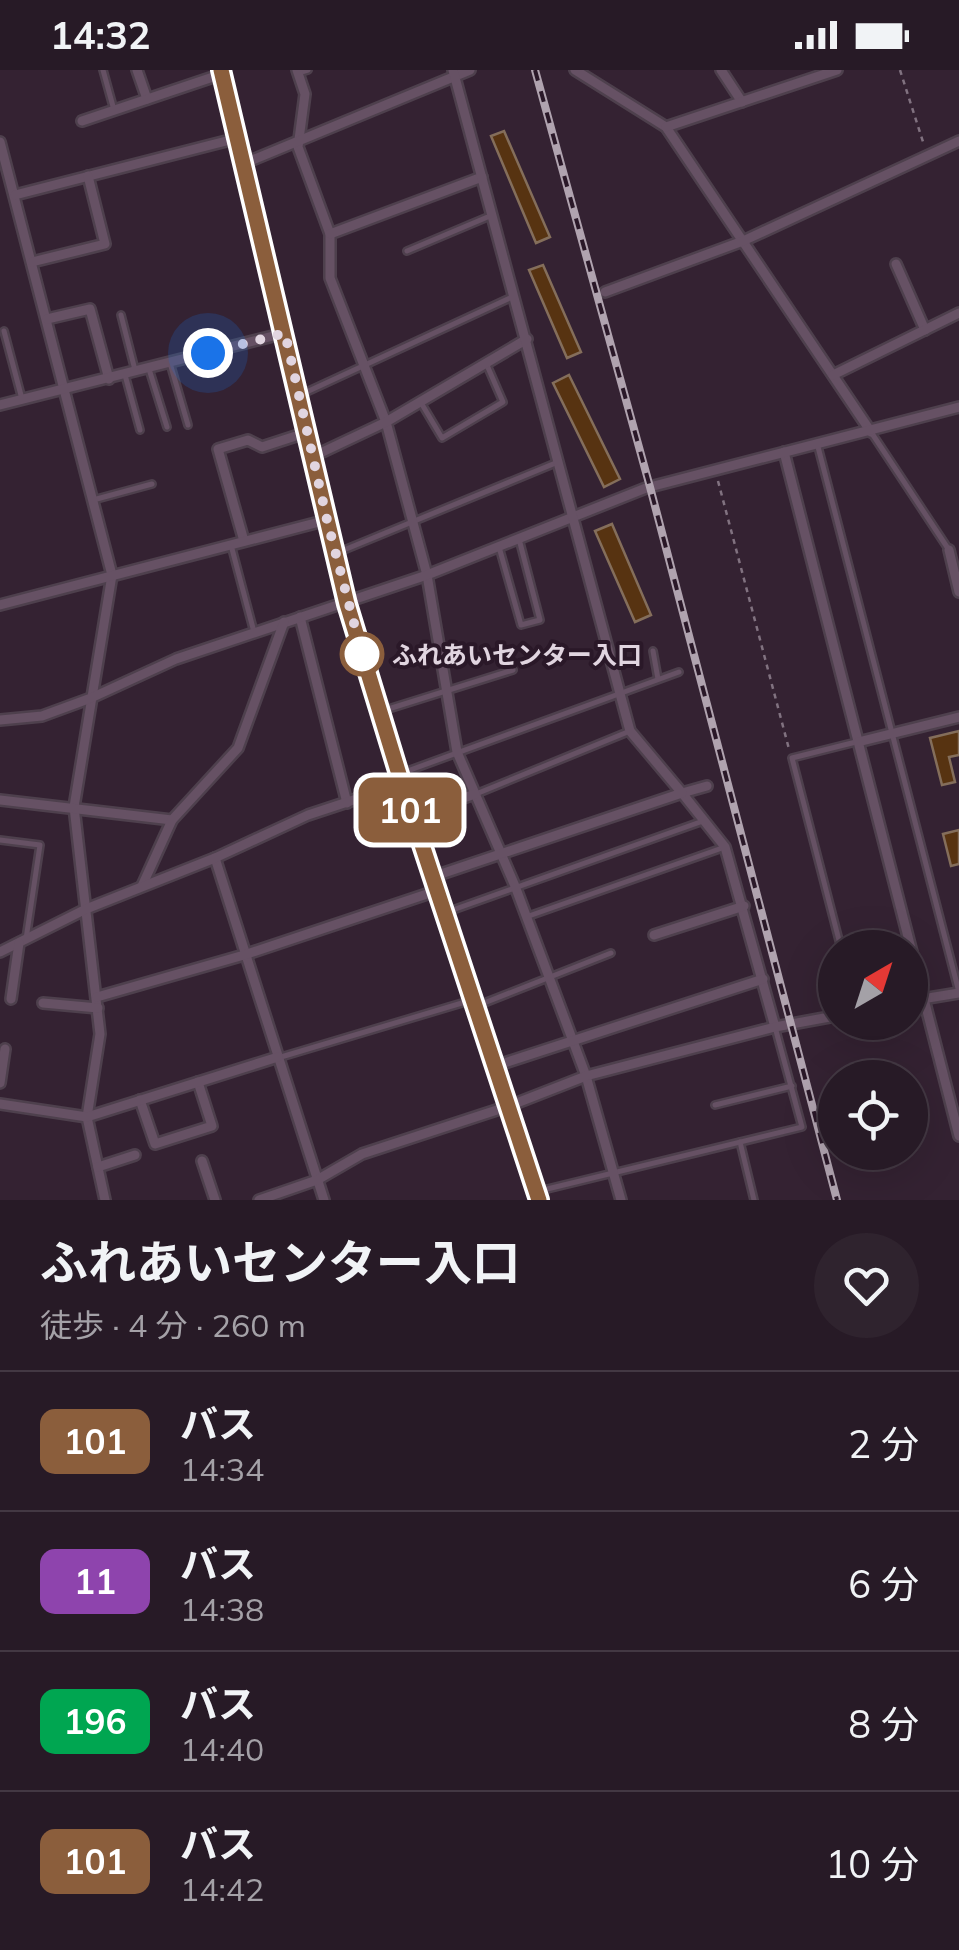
<!DOCTYPE html>
<html lang="ja">
<head>
<meta charset="utf-8">
<style>
	:root { --surface:#271a26; --page:#2f232e; --text:#f1f3f6; --muted:#a4a1a7; --line:#433843 }
	body { margin:0; font-family:Mulish,"Noto Sans JP",sans-serif; background:var(--page); color:var(--text); height:100vh; display:flex; flex-direction:column; font-size:38px; white-space:nowrap }
	* { box-sizing:border-box; margin:0 }
	p { font-size:32px; color:var(--muted) }
	.icon { flex:none; width:55px; height:55px; fill:none; stroke:currentColor; stroke-width:2; stroke-linecap:round; stroke-linejoin:round }
	.map { position:relative; height:1130px; overflow:hidden }
	.drawer { display:flex; flex-direction:column; background:var(--surface); flex:1 }
	.drawer>* { flex:none }
	.badge { padding:0 20px; border-radius:15px; font-size:35px; line-height:65px }
	.needle { width:65px; rotate:39deg }
	.tools { position:absolute; left:818px; top:860px; display:grid; gap:20px }
	.tools a { display:grid; place-items:center; width:110px; height:110px; border-radius:50%; background:var(--surface); box-shadow:0 10px 40px #0002,0 0 0 2px var(--line); font-size:50px }
	.you { position:absolute; width:50px; height:50px; margin:-25px; border:8px solid #fff; border-radius:50%; background:#1a73e8; box-shadow:0 0 0 15px #1a73e833 }
	.map>.badge { position:absolute; translate:-50% -50%; box-shadow:0 0 0 5px #fff }
	.round { display:grid; place-items:center; flex:none; width:105px; height:105px; border-radius:52px; background:var(--page) }
	.overview { display:flex; align-items:center; justify-content:space-between; height:170px; padding:0 40px }
	h1 { font-size:48px; font-weight:700; line-height:75px }
	ul { padding:0; list-style:none }
	li { display:flex; align-items:center; gap:30px; height:140px; padding:0 40px; border-top:2px solid var(--line) }
	li div { flex:1 }
	li b { display:block; font-size:38px }
	li em { font-style:normal }
	li .badge { min-width:110px; font-weight:700; text-align:center }
	.status { display:flex; justify-content:space-between; align-items:center; height:70px; padding:0 50px; background:var(--surface); direction:ltr }
	.status svg { height:28px; fill:currentColor }
	.map>svg:first-child { display:block }
	.building { fill:#573311; stroke:#846e5b; stroke-width:2.5 }
	.lines { fill:none; stroke-linecap:round; stroke-linejoin:round }
	.lane-casing { stroke:#4e404d; stroke-width:10 }
	.street-casing { stroke:#4e404d; stroke-width:14 }
	.secondary-casing { stroke:#4e404d; stroke-width:18 }
	.path { stroke:#817280; stroke-width:2.5; stroke-dasharray:5 5; stroke-linecap:butt }
	.lane { stroke:#665164; stroke-width:5 }
	.street { stroke:#665164; stroke-width:9 }
	.secondary { stroke:#665164; stroke-width:12 }
	.rail-casing { stroke:#b0a3af; stroke-width:8 }
	.rail { stroke:#2a1828; stroke-width:4; stroke-dasharray:11; stroke-linecap:butt }
	.line-casing { stroke:#fff; stroke-width:22 }
	.line { stroke:#8b5e3c; stroke-width:15 }
	.walk { stroke:#e1d5e0; stroke-width:10; stroke-dasharray:0 18 }
	.stop-dot { fill:#fff; stroke:#8b5e3c; stroke-width:5 }
	.labels { text-anchor:middle; dominant-baseline:central; stroke-width:8; stroke-linejoin:round; paint-order:stroke }
	.stop-label { font-size:25px; font-weight:bold; fill:#e1d5e0; stroke:#2a1828; text-anchor:start }
</style>
</head>
<body>
<div class="status"><b>14:32</b><svg viewBox="0 0 49 12"><path d="M0 12V9h3v3zM5 12V6h3v6zM10 12V3h3v9zM15 12V0h3v12zM26 1h20v11H26zM47 4h2v5h-2z"/></svg></div>
<div class="map">
<svg width="959" height="1130" viewBox="0 0 959 1130">
	<rect width="100%" height="100%" fill="#342232"/>
	<g class="building">
		<path d="M504,61L550,167L536,173L491,66Z"/>
		<path d="M543,195L581,282L567,288L529,200Z"/>
		<path d="M569,305L620,409L604,417L553,313Z"/>
		<path d="M612,454L651,545L635,552L595,461Z"/>
		<path d="M959,661V685L949,687L955,712L942,715L930,668Z"/>
		<path d="M959,760V794L951,796L943,764Z"/>
	</g>
	<g class="lines">
		<g class="lane-casing">
			<g id="lane">
				<path d="M103,0L114,40"/>
				<path d="M298,3L308,0"/>
				<path d="M407,181L490,146"/>
				<path d="M121,245L135,300"/>
				<path d="M4,261L22,329"/>
				<path d="M170,293L188,355"/>
				<path d="M149,299L167,357"/>
				<path d="M125,305L140,360"/>
				<path d="M300,325L512,227"/>
				<path d="M420,331L442,368L503,332L486,293"/>
				<path d="M871,362L949,480"/>
				<path d="M817,373L959,922"/>
				<path d="M93,430L152,414"/>
				<path d="M231,475L254,562"/>
				<path d="M499,477L521,555L540,550L519,469"/>
				<path d="M339,482L558,392"/>
				<path d="M653,581L658,609"/>
				<path d="M382,641L513,600"/>
				<path d="M402,703L679,602"/>
				<path d="M476,724L630,661"/>
				<path d="M0,770L40,775L26,869"/>
				<path d="M447,842L703,751"/>
				<path d="M526,847L725,777"/>
				<path d="M841,878L792,688L856,672"/>
				<path d="M479,935L611,883"/>
				<path d="M281,987L472,930"/>
				<path d="M715,1035L792,1016"/>
				<path d="M740,1072L754,1130"/>
				<path d="M539,1121L802,1057L775,957"/>
			</g>
		</g>
		<g class="street-casing">
			<g id="street">
				<path d="M137,0L147,29"/>
				<path d="M297,0L305,24L298,77L330,164V208L386,352L427,505L457,682L515,816L586,1006L621,1130"/>
				<path d="M575,0L666,57L871,362"/>
				<path d="M721,0L742,32"/>
				<path d="M82,51L222,4"/>
				<path d="M666,57L837,0"/>
				<path d="M0,72L112,505L74,737L100,964L87,1047L105,1130"/>
				<path d="M245,93L470,0"/>
				<path d="M15,125L238,68"/>
				<path d="M330,164L482,107"/>
				<path d="M32,192L105,174L88,106"/>
				<path d="M896,194L925,260"/>
				<path d="M605,222L743,171L959,71"/>
				<path d="M47,249L90,239L109,309"/>
				<path d="M833,305L959,243"/>
				<path d="M0,335L285,263"/>
				<path d="M784,382L959,1066"/>
				<path d="M314,386L386,352L527,269"/>
				<path d="M244,471L218,379L248,370L262,377L308,362"/>
				<path d="M949,480L959,522"/>
				<path d="M0,535L327,450"/>
				<path d="M300,547L347,733"/>
				<path d="M0,650L42,646L91,628L176,589L427,505L646,418L959,337"/>
				<path d="M858,672L959,647"/>
				<path d="M707,716L682,723L725,777L775,957"/>
				<path d="M0,730L172,750"/>
				<path d="M412,746L475,724"/>
				<path d="M215,788L324,1130"/>
				<path d="M432,807L682,723L630,661L453,0"/>
				<path d="M142,816L172,750L238,678L284,552"/>
				<path d="M654,865L744,836"/>
				<path d="M0,882L86,839L215,788L308,745L402,714"/>
				<path d="M97,927L244,885L436,821"/>
				<path d="M11,929L19,873"/>
				<path d="M910,931L959,923"/>
				<path d="M43,933L98,938"/>
				<path d="M495,996L763,909"/>
				<path d="M0,1013L5,979"/>
				<path d="M140,1030L155,1074L212,1056L198,1012"/>
				<path d="M0,1034L87,1047L278,987"/>
				<path d="M202,1091L215,1130"/>
				<path d="M98,1097L135,1085"/>
				<path d="M259,1130L317,1110L362,1084L509,1036L586,1006L775,957L835,946"/>
			</g>
		</g>
		<g class="secondary-casing">
			<path id="secondary" d="M221,0L347,533L402,714L539,1130"/>
		</g>
		<g class="path">
			<path d="M900,0L924,75"/>
			<path d="M718,411L789,679"/>
		</g>
		<use href="#lane" class="lane"/>
		<use href="#street" class="street"/>
		<use href="#secondary" class="secondary"/>
		<g class="rail-casing">
			<path id="rail" d="M535,0L650,417L837,1130"/>
		</g>
		<use href="#rail" class="rail"/>
	</g>
	<g class="lines">
		<g class="line-casing">
			<path id="line" d="M221,0L347,534L402,714L539,1130"/>
		</g>
		<use href="#line" class="line"/>
		<path class="walk" d="M208,283L285,263L327,450L362,584"/>
	</g>
	<circle class="stop-dot" cx="362" cy="584" r="20"/>
	<g class="labels">
		<g class="stop-label">
			<text x="392" y="584">ふれあいセンター入口</text>
		</g>
	</g>
</svg>
<div class="tools">
<a><svg class="needle" viewBox="-14 -14 28 28"><path d="M0-13l5 13h-10z" fill="#e53935"/><path d="M0 13l5-13h-10z" fill="#a4a1a7"/></svg></a>
<a><svg class="icon" aria-label="locate" viewBox="0 0 24 24"><circle cx="12" cy="12" r="6"/><path d="M12 2v4M12 18v4M2 12h4M18 12h4"/></svg></a>
</div>
<div class="you" style="left:208px;top:283px"></div>
<b class="badge" style="left:410px;top:740px;background:#8b5e3c;color:#fff">101</b>
</div>
<section class="drawer">
<div class="overview"><div><h1>ふれあいセンター入口</h1><p>徒歩 · 4 分 · 260 m</p></div><a class="round"><svg class="icon" aria-label="heart" viewBox="0 0 24 24"><path d="M12 20l-8-8c-3-5 5-10 8-4 3-6 11-1 8 4z"/></svg></a></div>
<ul>
<li><span class="badge" style="background:#8b5e3c;color:#fff">101</span><div><b>バス</b><p>14:34</p></div><em>2 分</em></li>
<li><span class="badge" style="background:#8e44ad;color:#fff">11</span><div><b>バス</b><p>14:38</p></div><em>6 分</em></li>
<li><span class="badge" style="background:#00a651;color:#fff">196</span><div><b>バス</b><p>14:40</p></div><em>8 分</em></li>
<li><span class="badge" style="background:#8b5e3c;color:#fff">101</span><div><b>バス</b><p>14:42</p></div><em>10 分</em></li>
</ul>
</section>
</body>
</html>
